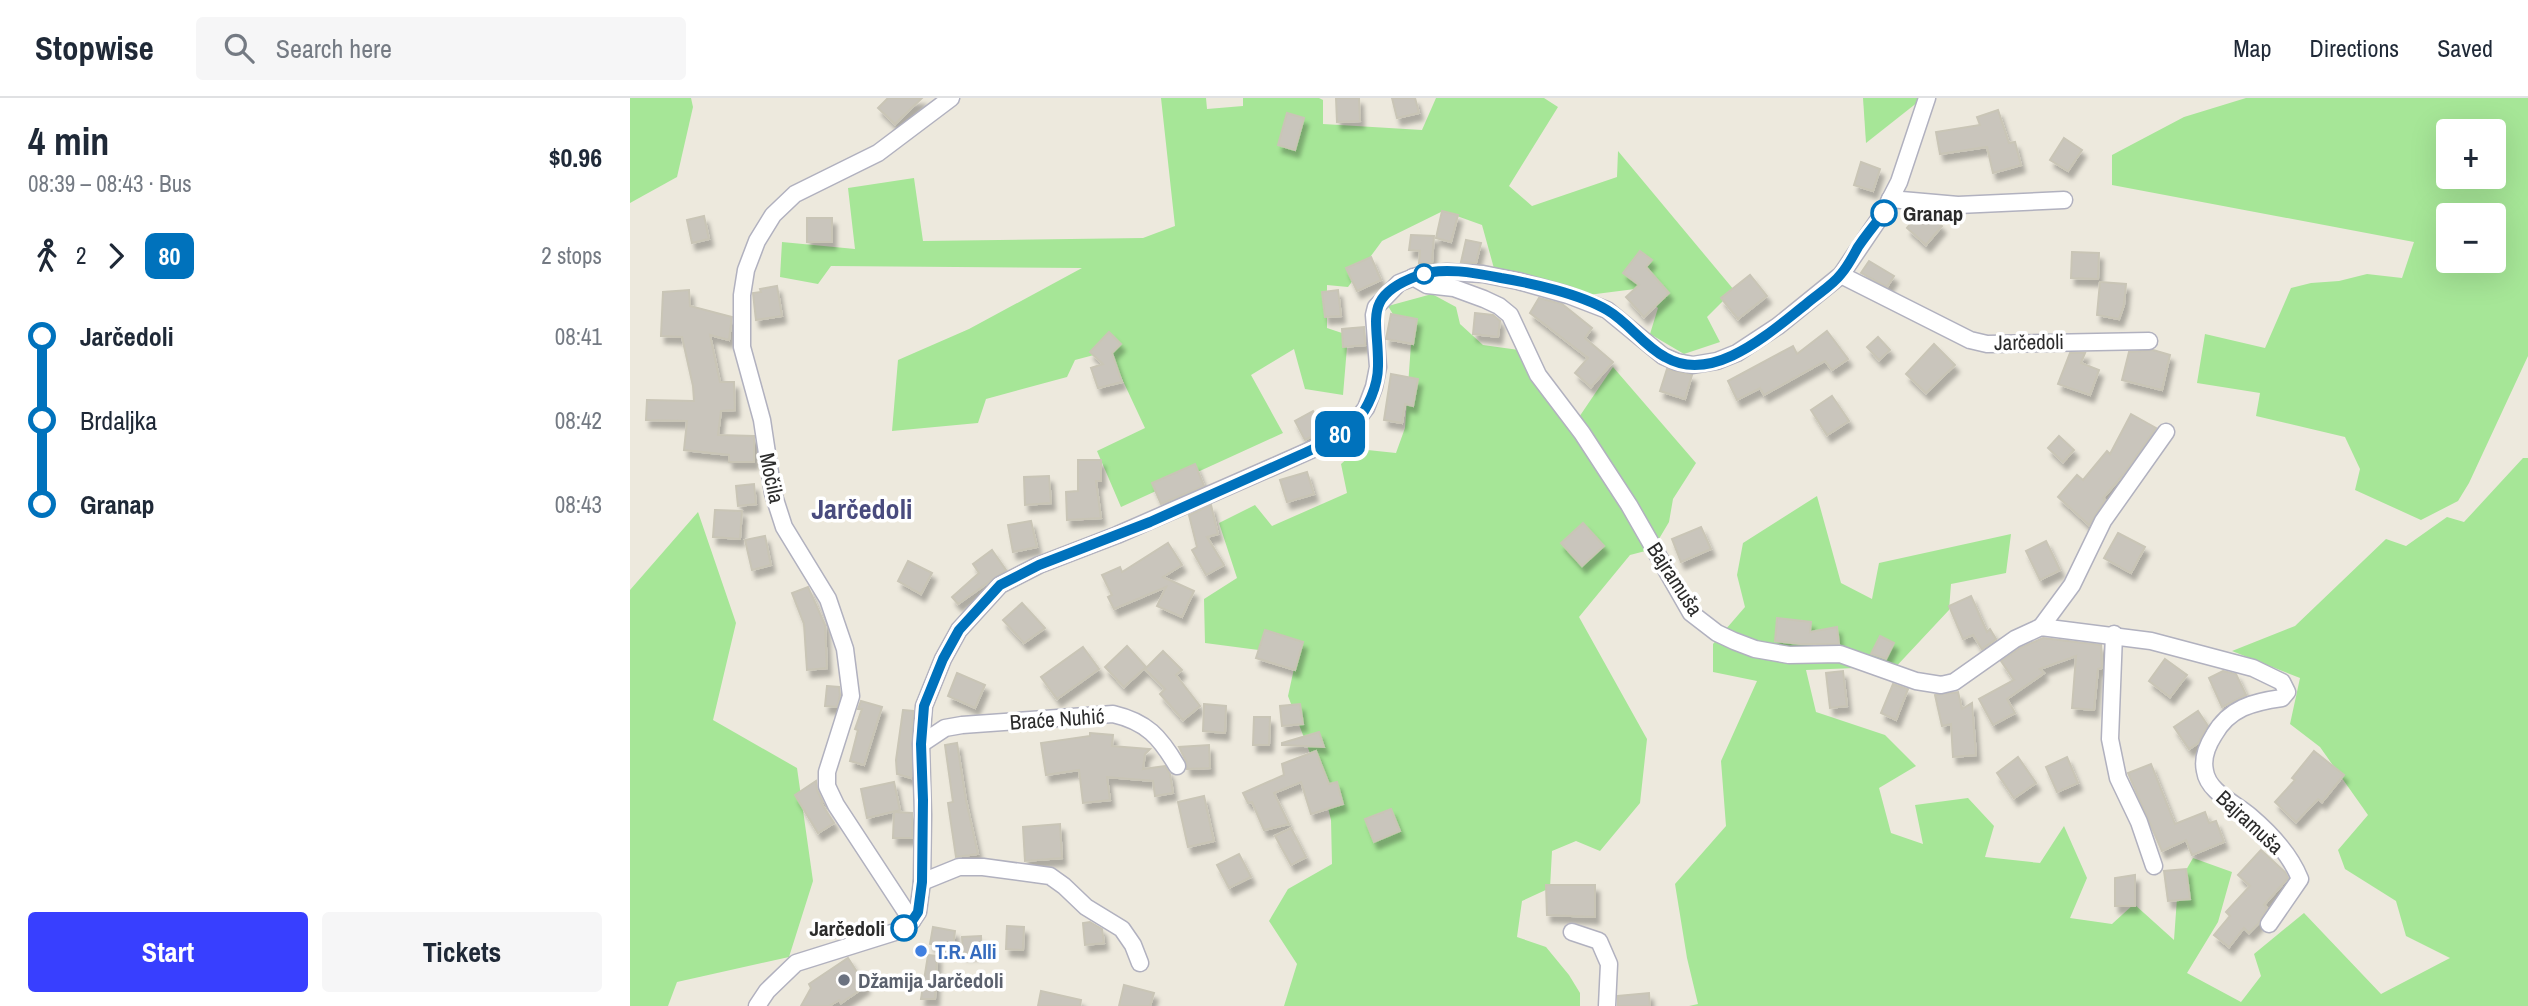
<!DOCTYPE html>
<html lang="en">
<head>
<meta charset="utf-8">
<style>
	:root { --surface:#fff; --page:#f6f6f7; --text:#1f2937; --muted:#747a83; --line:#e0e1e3; --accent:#383fff }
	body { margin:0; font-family:"Archivo Narrow",sans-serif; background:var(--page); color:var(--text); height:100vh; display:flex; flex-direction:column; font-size:26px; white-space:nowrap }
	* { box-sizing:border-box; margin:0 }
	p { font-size:23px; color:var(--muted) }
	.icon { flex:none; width:38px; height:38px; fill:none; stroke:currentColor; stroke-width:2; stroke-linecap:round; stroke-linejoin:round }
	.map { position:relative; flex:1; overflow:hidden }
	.drawer { display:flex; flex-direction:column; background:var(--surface); width:630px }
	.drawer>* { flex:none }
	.badge { padding:0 14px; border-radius:10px; font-size:24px; line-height:46px }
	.buttons { position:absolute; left:1806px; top:21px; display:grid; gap:14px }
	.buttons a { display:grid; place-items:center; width:70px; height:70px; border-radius:7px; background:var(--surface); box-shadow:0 7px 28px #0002; font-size:35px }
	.map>.badge { position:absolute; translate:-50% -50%; box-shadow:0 0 0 4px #fff }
	.legs { display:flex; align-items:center; gap:10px; height:77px; padding:0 28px; font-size:23px }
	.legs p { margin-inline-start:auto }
	.head { display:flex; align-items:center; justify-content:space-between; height:119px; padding:0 28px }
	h1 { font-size:38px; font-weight:800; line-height:52px }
	.primary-button { display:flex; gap:14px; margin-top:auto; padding:14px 28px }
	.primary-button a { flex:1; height:80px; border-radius:7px; background:var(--accent); color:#fff; font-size:28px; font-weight:800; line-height:80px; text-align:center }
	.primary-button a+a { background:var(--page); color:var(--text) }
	ul { padding:0 28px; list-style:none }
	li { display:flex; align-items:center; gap:24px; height:84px; font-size:26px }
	li i { display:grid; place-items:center; width:10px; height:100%; margin:0 9px; background:currentColor }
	li i::after { content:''; width:18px; height:18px; margin:-9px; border:5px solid; border-radius:50%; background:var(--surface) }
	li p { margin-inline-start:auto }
	li:first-child i { background:linear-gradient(#0000 50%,currentColor 0) }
	li:last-child i { background:linear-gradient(currentColor 50%,#0000 0) }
	header { display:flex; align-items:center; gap:42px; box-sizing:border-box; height:98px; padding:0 35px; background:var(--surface); border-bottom:2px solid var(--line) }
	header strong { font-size:33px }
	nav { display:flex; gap:38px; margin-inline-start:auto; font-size:24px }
	.search { width:490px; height:63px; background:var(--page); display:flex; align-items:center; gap:18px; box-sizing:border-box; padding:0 24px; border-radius:7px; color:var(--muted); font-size:26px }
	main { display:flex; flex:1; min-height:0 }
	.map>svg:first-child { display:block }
	.green { fill:#a6e697; fill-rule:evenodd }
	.building { fill:#c9c5bc; stroke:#c9c5b6; stroke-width:2; filter:url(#shadow) }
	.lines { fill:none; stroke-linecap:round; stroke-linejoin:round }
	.street-casing { stroke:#b1b1bf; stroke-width:19 }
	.street { stroke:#fff; stroke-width:16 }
	.line-1-casing { stroke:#fff; stroke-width:16 }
	.line-1 { stroke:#0072bc; stroke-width:10 }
	.stop-1-dot { fill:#fff; stroke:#0072bc; stroke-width:3.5 }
	.shop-dot { fill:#3f7fe0; stroke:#fff; stroke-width:2.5 }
	.worship-dot { fill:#6b7280; stroke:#fff; stroke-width:2.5 }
	.labels { text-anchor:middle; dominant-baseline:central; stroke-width:7; stroke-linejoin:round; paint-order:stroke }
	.stop-label { font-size:21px; font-weight:bold; fill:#2b2b2b; stroke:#fff; text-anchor:start }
	.street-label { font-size:21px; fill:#2b2b2b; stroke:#fff }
	.shop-label { font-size:21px; font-weight:bold; fill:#366cbe; stroke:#fff; text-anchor:start }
	.worship-label { font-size:21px; font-weight:bold; fill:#5b616d; stroke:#fff; text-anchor:start }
	.district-label { font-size:28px; font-weight:bold; fill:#494b7e; stroke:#fff }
</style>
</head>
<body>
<header>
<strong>Stopwise</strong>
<div class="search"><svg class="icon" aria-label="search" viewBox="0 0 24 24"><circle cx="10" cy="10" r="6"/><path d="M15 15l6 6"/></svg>Search here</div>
<nav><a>Map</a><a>Directions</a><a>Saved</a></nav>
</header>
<main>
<section class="drawer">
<div class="head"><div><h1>4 min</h1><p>08:39 – 08:43 · Bus</p></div><b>$0.96</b></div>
<div class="legs"><svg class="icon" aria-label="walk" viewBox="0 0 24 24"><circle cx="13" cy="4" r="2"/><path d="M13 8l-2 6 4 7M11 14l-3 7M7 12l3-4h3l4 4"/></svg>2<svg class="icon" aria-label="forward" viewBox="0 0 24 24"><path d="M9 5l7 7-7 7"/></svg><b class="badge" style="background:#0072bc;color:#fff">80</b><p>2 stops</p></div>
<ul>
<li><i style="color:#0072bc"></i><b>Jarčedoli</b><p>08:41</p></li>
<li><i style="color:#0072bc"></i><span>Brdaljka</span><p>08:42</p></li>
<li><i style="color:#0072bc"></i><b>Granap</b><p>08:43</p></li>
</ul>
<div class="primary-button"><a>Start</a><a>Tickets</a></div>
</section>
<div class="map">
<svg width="1898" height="908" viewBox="0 0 1898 908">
	<defs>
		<filter id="shadow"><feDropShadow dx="4" dy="7" stdDeviation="2" flood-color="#0004"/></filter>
	</defs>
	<rect width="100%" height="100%" fill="#ede9dd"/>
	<g class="green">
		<path d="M0,0H61L63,9L47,79L0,105Z"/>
		<path d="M531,0H576L577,11L613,8V0H689L693,2V26L792,32L806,0H914L928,9L879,88L902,108L987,79L988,53L1104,192L1077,219L1090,244L1054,256L1020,236L1028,210L1005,191L958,197L865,174L852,127L813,113L752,143L718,189L697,187V230L718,237L713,297L675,291L664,251L621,277L653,335L491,409L467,353L515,330L479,253L445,262L437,279L356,301L348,325L262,333L268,262L339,231L452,170L201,168L188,186L150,179L152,144L225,151L218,90L284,80L293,143L513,140L545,128Z"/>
		<path d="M1233,0H1293L1236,45Z"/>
		<path d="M1616,0H1898V258L1839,385L1828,403L1791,422L1725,392L1730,371L1715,339L1626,318L1630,295L1567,285L1575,236L1635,250L1661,190L1681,185L1709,183L1737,176L1772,180L1784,144L1482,87V57L1554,19ZM1818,33H1864V79H1818ZM1818,117H1864V163H1818Z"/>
		<path d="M802,196L826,209L830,226L853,247L903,254L943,328L983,269L1066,365L1043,401L1039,424L1023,451L1000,457L949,519L1017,641L1010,705L970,753L946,743L922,753L920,790L892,803L887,839L916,849L939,877L950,895V908H654L667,866L639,823L658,791L702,766L701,722L693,689L658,598L667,557L575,545L574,501L607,480L589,425L625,407L642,428L717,395L711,366L728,351L766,355L775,330L781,246L758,208Z"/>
		<path d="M1893,360H1898V908H1059L1068,906L1057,860L1045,786L1096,728L1091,663L1127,583L1083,574V546L1115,509L1107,477L1113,445L1187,398L1211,485L1242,501L1249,465L1381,436L1376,475L1321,486L1319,512L1261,574L1225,570L1176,572L1186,614L1255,637L1286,668L1249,690L1261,735L1293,746L1285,707L1338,700L1364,728L1355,759L1410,765L1434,728L1457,780L1440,820L1482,826L1504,806L1544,842L1548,786L1563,760L1602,774L1588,824L1557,875L1611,904L1631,878L1624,856L1674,815L1751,896L1820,860L1776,838L1766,803L1715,771L1708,752L1738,717L1690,649L1660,626L1670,580L1602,553L1665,528L1756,441L1776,448L1817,419L1834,424Z"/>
		<path d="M68,414L106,525L83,622L167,670L183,783L159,859L47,884L38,908H0V492Z"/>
	</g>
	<g class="building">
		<path d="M258,0H292L265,26L248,10Z"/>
		<path d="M706,0H729L730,23L707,24Z"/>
		<path d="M762,0H785L789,15L767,20Z"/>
		<path d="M1368,12L1379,45L1385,44L1391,67L1363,75L1357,49L1310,56L1306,34L1350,27L1347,19Z"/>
		<path d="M657,15L674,20L665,52L648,47Z"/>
		<path d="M1434,40L1452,52L1438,73L1420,62Z"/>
		<path d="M1231,64L1250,71L1243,93L1224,87Z"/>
		<path d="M812,113L828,117L821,144L806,140Z"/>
		<path d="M1290,114L1297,115L1312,128L1296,147L1277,130Z"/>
		<path d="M74,118L79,141L62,145L57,122Z"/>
		<rect x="177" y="120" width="25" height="24"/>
		<path d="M781,137L804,138L802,165H789L790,153L779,152Z"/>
		<path d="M836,142L851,145L846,165L831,164Z"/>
		<path d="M1010,153L1022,162L1016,169L1039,195L1014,219L996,199L1009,187L993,175Z"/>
		<path d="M1442,154L1469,155L1468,181L1441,180Z"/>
		<path d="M741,159L751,182L727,193L716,170Z"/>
		<path d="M1239,163L1264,178L1257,189L1231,175Z"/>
		<path d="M1120,177L1137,198L1108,221L1091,200Z"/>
		<path d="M1470,184L1496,186L1494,207L1489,221L1467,217Z"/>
		<path d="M147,188L152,218L126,222L123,195L131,194L130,191Z"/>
		<path d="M59,192L60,208L102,219L99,242L80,237L90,284H104L105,312L91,313L88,337L124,338V364H99V357L54,352L57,323L16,322L17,302L64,303L63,288L52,239L31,238L33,194Z"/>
		<path d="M708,192L711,218L695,219L692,194Z"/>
		<path d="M909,200L932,206L962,230L955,240L983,264L961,289L945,275L958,260L900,215Z"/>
		<path d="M845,215L863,217L870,223L868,239L843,236Z"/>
		<path d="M761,216L787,221L783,246L756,241Z"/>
		<path d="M734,229L735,247L713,249L712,231Z"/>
		<path d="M1197,233L1218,261L1202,272L1195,263L1134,297L1130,290L1107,302L1098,283L1163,248L1167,256Z"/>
		<path d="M479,234L491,246L482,255L492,284L468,290L461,270L473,266L460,254Z"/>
		<path d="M1248,239L1260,252L1249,262L1237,249Z"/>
		<path d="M1304,246L1325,267L1296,295L1276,276Z"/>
		<path d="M1523,252L1540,257L1532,292L1492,282L1499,254Z"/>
		<path d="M1440,255H1455L1451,265L1469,272L1460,297L1428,286Z"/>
		<path d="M1037,271L1062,277L1055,301L1030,293Z"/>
		<path d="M761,276L788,281L783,308L775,306L772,325L754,322Z"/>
		<path d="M1202,298L1219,323L1197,337L1181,312Z"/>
		<path d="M683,313L693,332L675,342L665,323Z"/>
		<path d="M1501,316L1526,330L1493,377L1473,400L1475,402L1459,427L1428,399L1447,377L1453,382L1477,353L1480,356Z"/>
		<path d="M1429,338L1444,352L1433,364L1418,350Z"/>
		<path d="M448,362H471V383H466L471,420L437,422L436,394L448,393Z"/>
		<path d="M565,366L574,388L531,406L522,385Z"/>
		<path d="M677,374L684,396L657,404L650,382Z"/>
		<path d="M419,378L421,405L395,407L394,379Z"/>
		<path d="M124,386L126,406L108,408L106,388Z"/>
		<path d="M581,407L588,436L577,439L594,467L576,477L562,452L567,449L559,417Z"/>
		<path d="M85,412L112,413L110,441L83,439Z"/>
		<path d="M401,423L407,449L383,454L378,427Z"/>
		<path d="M953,425L974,448L952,468L931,445Z"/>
		<path d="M1071,429L1081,451L1051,464L1042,441Z"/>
		<path d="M1488,435L1515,449L1501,475L1474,460Z"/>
		<path d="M135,438L141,467L122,472L115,442Z"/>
		<path d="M1416,443L1430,472L1410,482L1396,453Z"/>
		<path d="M538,445L552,467L533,479L564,493L552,519L527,508L536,489L484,511L478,499L482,497L472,477L490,469L492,474Z"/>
		<path d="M362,452L376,472L328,506L322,499L349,475L343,466Z"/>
		<path d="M278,463L302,475L291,496L268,483Z"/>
		<path d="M178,489L195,527L197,570L177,572L174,526L162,495Z"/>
		<path d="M1341,498L1357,534L1360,531L1366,541L1352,551L1343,537L1333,541L1319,508Z"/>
		<path d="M392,505L415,530L394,545L373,522Z"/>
		<path d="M1147,520L1181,524L1180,534L1207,529L1209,546H1170L1145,543Z"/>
		<path d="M635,532L673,544L665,572L626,560Z"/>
		<path d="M1250,538L1264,545L1256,561L1241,556Z"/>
		<path d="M1413,540L1471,547L1472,570L1468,571L1464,612L1442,610L1446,558L1410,571L1414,575L1377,601L1385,615L1363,627L1349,601L1384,582L1371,563L1390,550Z"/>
		<path d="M497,548L516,569L494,589L475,569Z"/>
		<path d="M453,549L469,571L427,601L411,579Z"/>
		<path d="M533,553L552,572L546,577L570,608L553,622L530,596L535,591L515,571Z"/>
		<path d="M1535,561L1557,577L1540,599L1519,583Z"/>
		<path d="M1213,573L1217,608L1200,610L1196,575Z"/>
		<path d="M1593,573L1606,576L1616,597L1592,609L1579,580Z"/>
		<path d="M327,575L355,587L345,610L318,598Z"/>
		<path d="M1263,586L1278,591L1266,622L1251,615Z"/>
		<path d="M197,588L209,589L210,597L207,609L195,608Z"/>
		<path d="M1328,594L1332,611L1342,605L1346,657L1323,659L1321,626L1312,628L1305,597Z"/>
		<path d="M231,603L252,609L234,667L220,663L228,632L225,631L232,611H228Z"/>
		<path d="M574,606L596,608L595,635L573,633Z"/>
		<path d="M670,606L673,626L652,628L650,608Z"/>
		<path d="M273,612L283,613L281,680L267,676L266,662Z"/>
		<path d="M1568,613L1578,628L1568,645L1559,651L1544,629Z"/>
		<path d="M624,619H640L639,647H623Z"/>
		<path d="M689,634L694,649L652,647V645Z"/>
		<path d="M460,635L483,637L482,648L520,651L515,656L513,671L535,668L540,676L543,695L525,698L523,683L477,679L480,702L453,705L449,672L416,677L411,645L460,638Z"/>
		<path d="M327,645L336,702L348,756L326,759L318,705L323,704L315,647Z"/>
		<path d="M579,647L580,670L557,671L556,663L549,649Z"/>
		<path d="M686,653L699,686L707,684L713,706L681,716L671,684L644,695L659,726L634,732L622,704L618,705L613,695L654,677L652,666Z"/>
		<path d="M1684,653L1714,677L1692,704L1688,701L1666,724L1645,704L1665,682L1662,680Z"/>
		<path d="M1388,659L1406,685L1384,700L1367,675Z"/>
		<path d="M1437,659L1448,685L1427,694L1416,669Z"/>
		<path d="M1521,666L1545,726L1575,714L1579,725L1586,723L1594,744L1562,757L1556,742L1532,753L1498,675Z"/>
		<path d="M186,683L187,692L193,704L191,705L204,725L188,735L165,697Z"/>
		<path d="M264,684L270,712L237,720L231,691Z"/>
		<path d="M574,698L584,743L558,749L548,704Z"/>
		<path d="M761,711L770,733L744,744L735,721Z"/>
		<path d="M264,714L282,715V740H263Z"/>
		<path d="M430,726L432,760L395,763L393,729Z"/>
		<path d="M661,730L676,759L661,767L645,738Z"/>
		<path d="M1631,752L1655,774L1658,780L1634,807L1637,810L1629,825L1619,835L1614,830L1599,849L1584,837L1600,818L1596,814L1620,788L1608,777Z"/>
		<path d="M609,756L621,779L599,790L587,767Z"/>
		<path d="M1556,771L1560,801L1538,803L1534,773Z"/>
		<path d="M1505,777V808H1485V780Z"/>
		<path d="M916,787H965V819L917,817Z"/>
		<path d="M460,824L472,831L474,845L455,847L453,825Z"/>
		<path d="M377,828L394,829L393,852L376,851Z"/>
		<path d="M303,829L325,833L323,849L300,846Z"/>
		<path d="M351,838L352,854L333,855L332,839Z"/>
		<path d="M298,857L307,858L305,901H291Z"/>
		<path d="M218,860L236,888L211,905L209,902L199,908H171L181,890L179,886Z"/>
		<path d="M494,887L524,895L520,908H489Z"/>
		<path d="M411,893L451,902L450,908H408Z"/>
		<path d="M1019,895L1020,908H988V898Z"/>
	</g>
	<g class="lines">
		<g class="street-casing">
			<g id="street">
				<path d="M1260,101L1328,107L1434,102"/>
				<path d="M1211,177L1340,242L1357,246L1519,243"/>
				<path d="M783,179L797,187L824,190L854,201L869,208L880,217L908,277L952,335L999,407L1061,515L1087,535L1104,543L1125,551L1159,557L1210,556L1286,583L1311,587L1324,584L1385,541L1411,529L1521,543L1623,570L1652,584L1657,594L1652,600C1623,604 1599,610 1584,637C1577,648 1572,660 1575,673C1578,694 1605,705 1620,718C1640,735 1660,756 1670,781L1639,826"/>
				<path d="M1411,529L1442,487L1473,423L1536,334"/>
				<path d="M1484,536L1480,641L1488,680L1509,724L1524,768"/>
				<path d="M291,646L315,630L332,627L483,616C517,624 530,639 547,668"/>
				<path d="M292,784L329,769H353L420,778L434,788L456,809L492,831L503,847L510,865"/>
				<path d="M282,823L206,707L197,688V674L221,598L215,551L198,501L154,429L143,395L132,322L112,249V197L116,172L127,143L143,117L165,96L248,55L321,0"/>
				<path d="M942,834L969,843L979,866L977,908"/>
				<path d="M127,908L137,893L166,865L265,834L282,823L288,814L292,784L293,717L291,646L294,608L313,561L329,532L370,487L409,467L487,437L647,367L692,347L723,327L736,310L744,289L748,269L744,217L746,209L769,185L792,176L817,174L853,176L888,183L938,197L977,212L1033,258L1047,264L1063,267L1087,263L1107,255L1148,228L1211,177L1253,115L1269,84L1297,0"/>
			</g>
		</g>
		<use href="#street" class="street"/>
	</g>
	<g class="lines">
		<g class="line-1-casing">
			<path id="line-1" d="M274,830L282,823L288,814L292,784L293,702L291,646L294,608L313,561L329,532L370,487L409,467L520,424L670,357C687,349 711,340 725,326C738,310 748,288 748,268C749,222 731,199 787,178C811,168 846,175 871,180C901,185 950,196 977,212C998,224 1013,247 1035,259C1083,287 1139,235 1175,207C1186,197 1202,188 1211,176C1218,168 1223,158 1228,149C1236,137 1245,126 1254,115"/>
		</g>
		<use href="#line-1" class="line-1"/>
	</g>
	<g class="stop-1-dot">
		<circle cx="1254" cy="115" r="12"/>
		<circle cx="794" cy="176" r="9"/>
		<circle cx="274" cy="830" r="12"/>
	</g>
	<circle class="shop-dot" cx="291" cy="853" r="7"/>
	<circle class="worship-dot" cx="214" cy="882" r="7"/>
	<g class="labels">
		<g class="stop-label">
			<text x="1273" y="115">Granap</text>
			<text x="255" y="830" text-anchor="end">Jarčedoli</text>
		</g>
		<g class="street-label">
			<text transform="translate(1399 244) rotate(-1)">Jarčedoli</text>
			<text transform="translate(142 380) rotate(78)">Močila</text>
			<text transform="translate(1045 481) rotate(57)">Bajramuša</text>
			<text transform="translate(427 621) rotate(-4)">Braće Nuhić</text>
			<text transform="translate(1620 724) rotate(43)">Bajramuša</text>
		</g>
		<g class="shop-label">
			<text x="305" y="853">T.R. Alli</text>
		</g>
		<g class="worship-label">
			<text x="228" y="882">Džamija Jarčedoli</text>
		</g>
		<g class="district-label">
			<text x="232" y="411">Jarčedoli</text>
		</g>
	</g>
</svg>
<div class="buttons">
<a>+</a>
<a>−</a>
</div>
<b class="badge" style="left:710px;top:336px;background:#0072bc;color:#fff">80</b>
</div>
</main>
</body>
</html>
